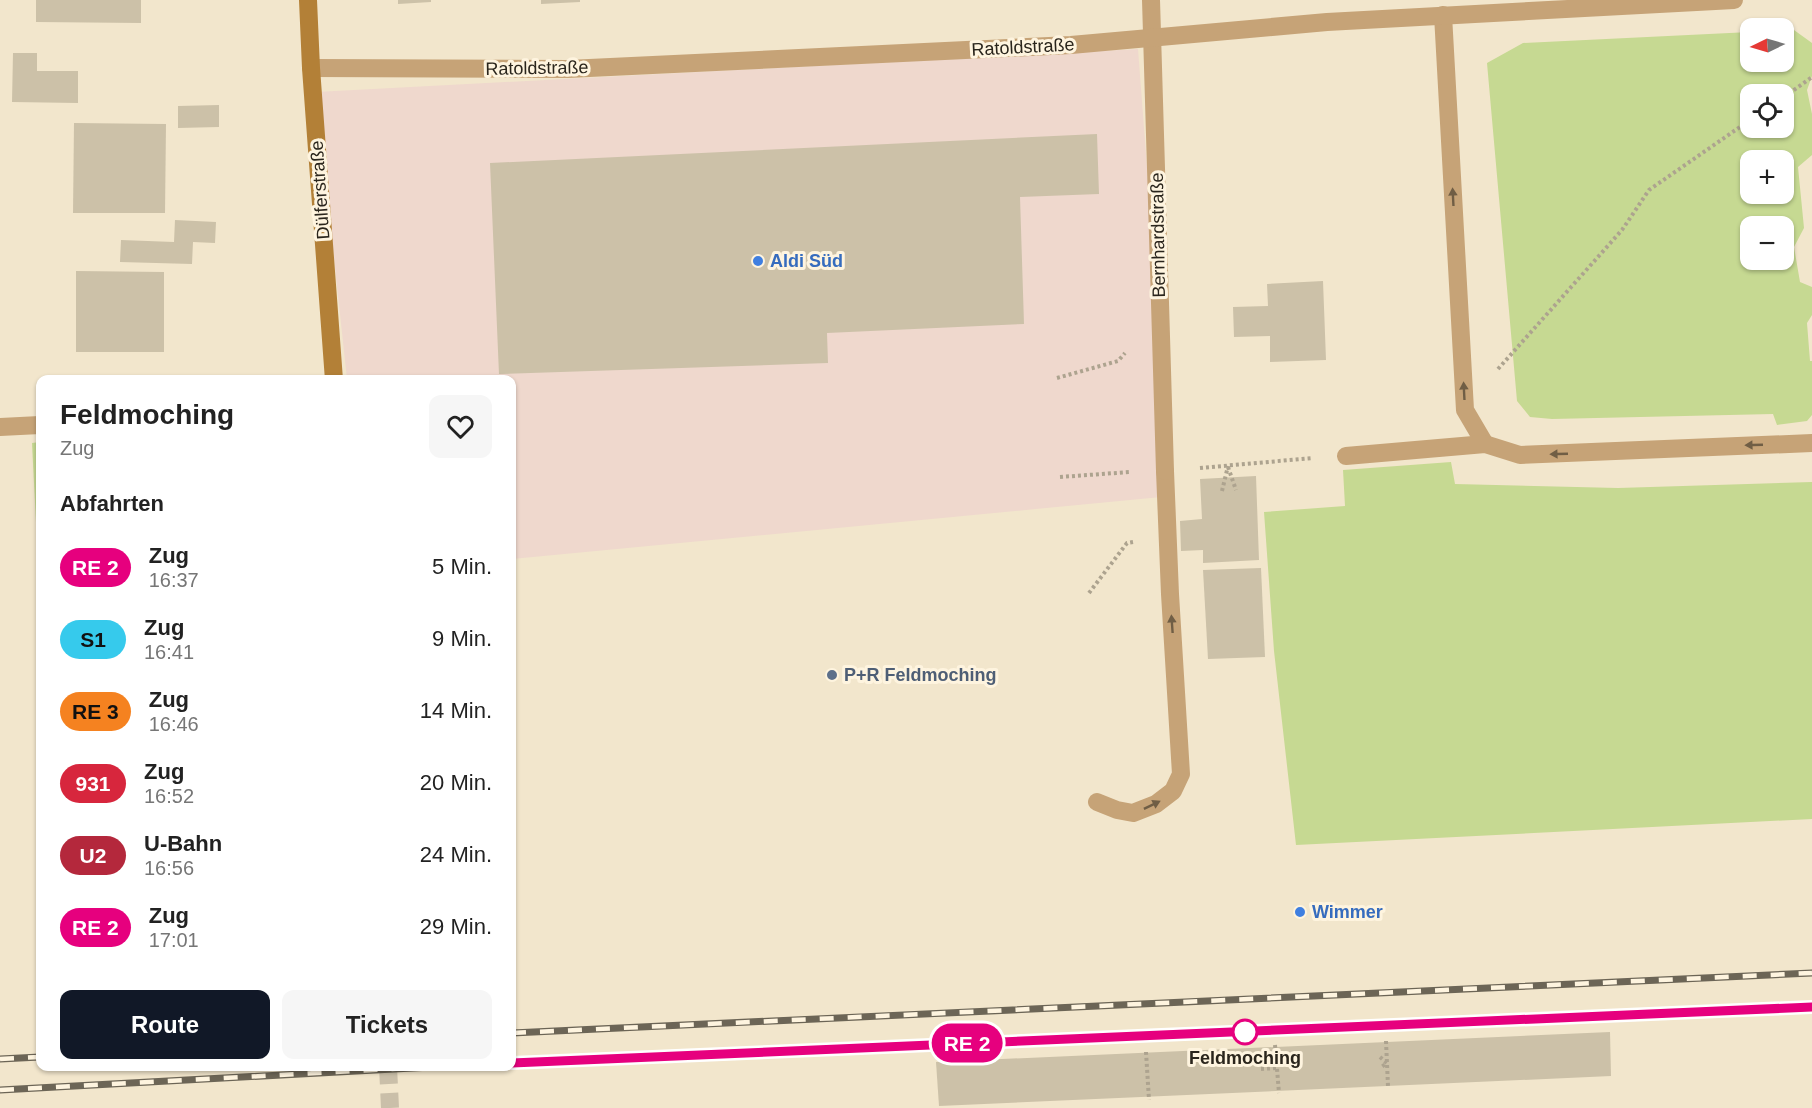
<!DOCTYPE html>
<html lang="de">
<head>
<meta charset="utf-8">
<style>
	:root { --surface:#fff; --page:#f6f6f6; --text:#222; --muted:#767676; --accent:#111827 }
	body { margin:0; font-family:Helvetica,sans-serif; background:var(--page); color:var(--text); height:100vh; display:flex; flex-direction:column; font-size:22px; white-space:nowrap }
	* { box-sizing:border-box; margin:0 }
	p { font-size:20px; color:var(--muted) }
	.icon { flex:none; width:33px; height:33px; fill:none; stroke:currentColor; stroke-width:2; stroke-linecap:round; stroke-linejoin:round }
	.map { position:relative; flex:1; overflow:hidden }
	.sheet { position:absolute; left:36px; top:375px; width:480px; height:696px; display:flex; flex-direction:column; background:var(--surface); border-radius:12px; box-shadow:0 2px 4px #0004 }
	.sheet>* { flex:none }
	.badge { padding:0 12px; border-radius:20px; font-size:21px; line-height:39px }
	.needle { width:39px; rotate:265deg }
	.controls { position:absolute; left:1740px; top:18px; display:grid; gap:12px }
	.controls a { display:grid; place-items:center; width:54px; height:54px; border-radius:12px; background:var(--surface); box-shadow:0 2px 4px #0004; font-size:30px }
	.map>.badge { position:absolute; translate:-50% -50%; box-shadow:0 0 0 3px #fff }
	h2 { padding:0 24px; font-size:22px; line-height:54px }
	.round { display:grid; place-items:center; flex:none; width:63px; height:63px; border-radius:12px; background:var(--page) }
	.headline { display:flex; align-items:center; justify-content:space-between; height:102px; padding:0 24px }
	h1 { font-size:28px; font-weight:800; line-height:45px }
	.cta { display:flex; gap:12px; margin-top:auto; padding:12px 24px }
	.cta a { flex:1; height:69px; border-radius:12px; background:var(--accent); color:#fff; font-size:24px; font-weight:800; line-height:69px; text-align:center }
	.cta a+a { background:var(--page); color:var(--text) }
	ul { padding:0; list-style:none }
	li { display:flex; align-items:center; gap:18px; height:72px; padding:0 24px }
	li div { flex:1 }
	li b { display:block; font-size:22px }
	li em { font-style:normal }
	li .badge { min-width:66px; font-weight:700; text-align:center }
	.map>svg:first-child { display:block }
	.commercial { fill:#efd8cd }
	.green { fill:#c6d992; fill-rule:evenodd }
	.building { fill:#ccc1a8 }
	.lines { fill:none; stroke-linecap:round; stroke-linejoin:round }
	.secondary-tunnel { stroke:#cabfa9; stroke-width:18; stroke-dasharray:18 9; stroke-linecap:butt }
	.path { stroke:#ada38f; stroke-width:4; stroke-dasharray:3 3; stroke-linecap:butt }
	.service { stroke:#c6a377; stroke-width:18 }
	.minor { stroke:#c6a377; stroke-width:18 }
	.secondary { stroke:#b38037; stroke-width:18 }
	.rail-casing { stroke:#6c6556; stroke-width:7 }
	.rail { stroke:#fef4df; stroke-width:4.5; stroke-dasharray:14; stroke-linecap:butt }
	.oneway { fill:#705e45 }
	.line-casing { stroke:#fff; stroke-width:14 }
	.line { stroke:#e6007e; stroke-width:9 }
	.shop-dot { fill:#3f7fe0; stroke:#fef4df; stroke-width:2 }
	.service-dot { fill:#5c6f8a; stroke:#fef4df; stroke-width:2 }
	.stop-dot { fill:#fff; stroke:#e6007e; stroke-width:3 }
	.labels { text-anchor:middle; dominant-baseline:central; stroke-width:6; stroke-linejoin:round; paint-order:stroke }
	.street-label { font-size:18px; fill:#2a251c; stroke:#fef4df }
	.shop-label { font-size:18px; font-weight:bold; fill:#366cbe; stroke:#fef4df; text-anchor:start }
	.service-label { font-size:18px; font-weight:bold; fill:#4e5e75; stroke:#fef4df; text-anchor:start }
	.stop-label { font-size:18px; font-weight:bold; fill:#2a251c; stroke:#fef4df }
</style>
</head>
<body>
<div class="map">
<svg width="1812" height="1108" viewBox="0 0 1812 1108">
	<rect width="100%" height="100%" fill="#f2e6cc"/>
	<path class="commercial" d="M1138,49L1172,496L512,559V380L347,379L316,92Z"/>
	<g class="green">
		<path d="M1794,30L1812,43V76L1807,90L1812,114V155L1798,167L1804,228L1794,247L1800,282L1812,287V315L1807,323L1810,361H1812V415L1807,421L1777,425L1773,414L1552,419L1530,417L1517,401L1487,63L1523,43L1750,32V62H1784V31ZM1750,94H1784V128H1750ZM1784,160V194H1750V160ZM1750,226H1784V260H1750Z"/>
		<path d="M40,442V602L32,443Z"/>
		<path d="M1451,462L1455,484L1618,488L1812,482V819L1296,845L1274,651L1264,512L1345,506L1343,470Z"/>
	</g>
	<g class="building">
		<path d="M36,0H141V23L36,22Z"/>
		<path d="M398,0H431V2L398,4Z"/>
		<path d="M541,0H580V2L541,4Z"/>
		<path d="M13,53H37V71H78V103L12,102Z"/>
		<path d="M219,105V127L178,128V106Z"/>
		<path d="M74,123L166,124L165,213H73Z"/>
		<path d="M1097,134L1099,194L1020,197L1024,324L827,333L828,363L499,374L490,163Z"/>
		<path d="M175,220L216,222L215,243L193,242L192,264L120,262L121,240L174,242Z"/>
		<path d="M76,271L164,272V352H76Z"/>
		<path d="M1323,281L1326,360L1270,362V336L1234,337L1233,307L1268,306L1267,284Z"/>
		<path d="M1256,476L1259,560L1203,563V550L1181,551L1180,521L1202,519L1200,479Z"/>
		<path d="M1261,568L1265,657L1208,659L1203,570Z"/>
		<path d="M1610,1032L1611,1076L939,1106L936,1062Z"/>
	</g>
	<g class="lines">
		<path class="secondary-tunnel" d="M388,1066L390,1108"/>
		<g class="path">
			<path d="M1784,97L1812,77"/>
			<path d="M1498,369L1622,230L1649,190L1750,120"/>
			<path d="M1057,378L1118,361L1125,353"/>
			<path d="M1228,467L1236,490"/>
			<path d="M1200,468L1313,458"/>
			<path d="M1060,477L1130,472"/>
			<path d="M1222,491L1228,466"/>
			<path d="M1089,593L1127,543L1133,542"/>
			<path d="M1386,1041L1388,1086"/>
			<path d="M1275,1045L1279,1093"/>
			<path d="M1146,1052L1149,1100"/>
			<path d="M1380,1057L1387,1063L1380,1068"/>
			<path d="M1261,1069L1277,1068"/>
		</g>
		<g class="service">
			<path d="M1443,15L1465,410L1485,444"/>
			<path d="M1346,456L1485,444L1520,455L1812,443"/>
			<path d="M1097,802L1117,810L1133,813L1156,804L1173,791L1181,774L1170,594L1165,471"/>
		</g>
		<g class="minor">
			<path d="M1151,0L1165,471"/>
			<path d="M311,68L568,69L1071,45L1327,22L1734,0"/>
			<path d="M0,427L40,425"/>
		</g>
		<path class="secondary" d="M308,0L311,68L334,380"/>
		<g class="rail-casing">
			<g id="rail">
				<path d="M512,1033L1812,973"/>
				<path d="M0,1059L40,1057"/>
				<path d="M512,1063L1812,1007"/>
				<path d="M0,1090L450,1066"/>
			</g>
		</g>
		<use href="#rail" class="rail"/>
	</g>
	<defs><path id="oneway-solid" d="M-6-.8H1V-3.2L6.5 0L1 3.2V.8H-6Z" transform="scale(1.5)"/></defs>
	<g class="oneway">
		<use href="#oneway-solid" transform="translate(1453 197) rotate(-93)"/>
		<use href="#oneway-solid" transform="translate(1464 391) rotate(-93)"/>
		<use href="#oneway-solid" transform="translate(1754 445) rotate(178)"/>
		<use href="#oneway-solid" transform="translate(1559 454) rotate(178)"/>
		<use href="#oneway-solid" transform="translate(1172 624) rotate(-94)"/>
		<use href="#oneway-solid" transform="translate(1152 805) rotate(-26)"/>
	</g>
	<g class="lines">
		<g class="line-casing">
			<path id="line" d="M512,1063L1812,1007"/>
		</g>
		<use href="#line" class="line"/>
	</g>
	<g class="shop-dot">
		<circle cx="758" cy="261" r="6"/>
		<circle cx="1300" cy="912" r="6"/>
	</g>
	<circle class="service-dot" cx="832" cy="675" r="6"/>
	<circle class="stop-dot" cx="1245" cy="1032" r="12"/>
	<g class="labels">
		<g class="street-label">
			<text transform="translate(1023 47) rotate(-3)">Ratoldstraße</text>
			<text transform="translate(537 68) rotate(-1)">Ratoldstraße</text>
			<text transform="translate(320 190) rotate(-94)">Dülferstraße</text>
			<text transform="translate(1158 235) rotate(-91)">Bernhardstraße</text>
		</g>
		<g class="shop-label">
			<text x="770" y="261">Aldi Süd</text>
			<text x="1312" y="912">Wimmer</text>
		</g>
		<g class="service-label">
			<text x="844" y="675">P+R Feldmoching</text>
		</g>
		<g class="stop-label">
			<text x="1245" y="1058">Feldmoching</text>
		</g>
	</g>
</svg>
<div class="controls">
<a><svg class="needle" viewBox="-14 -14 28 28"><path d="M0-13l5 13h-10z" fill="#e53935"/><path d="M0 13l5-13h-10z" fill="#767676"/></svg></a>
<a><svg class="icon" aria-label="locate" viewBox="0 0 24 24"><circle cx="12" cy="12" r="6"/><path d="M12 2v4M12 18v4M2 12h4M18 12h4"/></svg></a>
<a>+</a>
<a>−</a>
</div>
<b class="badge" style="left:967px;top:1043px;background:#e6007e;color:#fff">RE 2</b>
<section class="sheet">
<div class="headline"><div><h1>Feldmoching</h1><p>Zug</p></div><a class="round"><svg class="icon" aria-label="heart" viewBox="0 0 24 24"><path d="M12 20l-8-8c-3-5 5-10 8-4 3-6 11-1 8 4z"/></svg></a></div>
<h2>Abfahrten</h2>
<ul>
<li><span class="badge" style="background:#e6007e;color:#fff">RE 2</span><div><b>Zug</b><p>16:37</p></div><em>5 Min.</em></li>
<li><span class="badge" style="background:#36caec;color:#111">S1</span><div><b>Zug</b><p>16:41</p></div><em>9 Min.</em></li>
<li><span class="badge" style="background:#f58220;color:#111">RE 3</span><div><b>Zug</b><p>16:46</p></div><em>14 Min.</em></li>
<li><span class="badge" style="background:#d7263d;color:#fff">931</span><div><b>Zug</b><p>16:52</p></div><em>20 Min.</em></li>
<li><span class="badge" style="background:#b4283c;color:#fff">U2</span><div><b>U-Bahn</b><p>16:56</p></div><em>24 Min.</em></li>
<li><span class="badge" style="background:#e6007e;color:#fff">RE 2</span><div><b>Zug</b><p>17:01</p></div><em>29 Min.</em></li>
</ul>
<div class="cta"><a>Route</a><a>Tickets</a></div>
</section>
</div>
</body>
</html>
